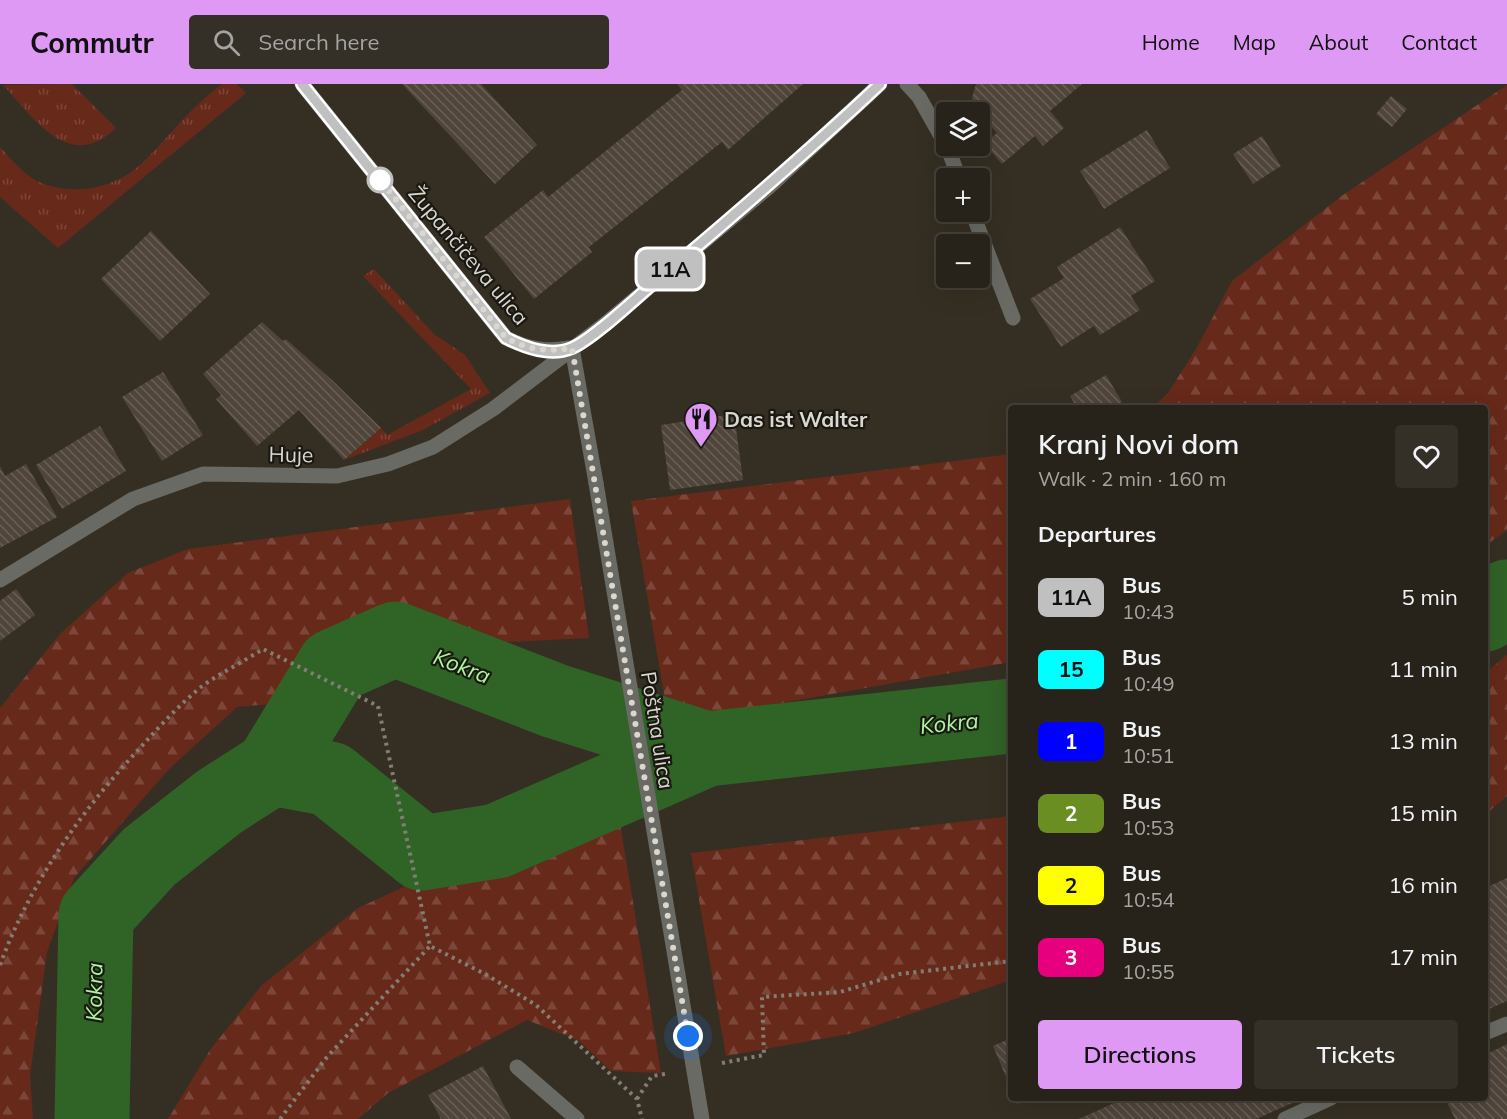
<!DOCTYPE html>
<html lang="en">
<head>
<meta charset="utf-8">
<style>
	:root { --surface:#28231a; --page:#342f27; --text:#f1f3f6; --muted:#a5a4a2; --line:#444039; --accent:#dd99f4 }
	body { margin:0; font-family:Mulish,sans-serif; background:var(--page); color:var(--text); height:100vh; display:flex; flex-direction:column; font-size:22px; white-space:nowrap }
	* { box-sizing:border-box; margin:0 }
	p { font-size:20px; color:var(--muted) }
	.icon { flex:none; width:33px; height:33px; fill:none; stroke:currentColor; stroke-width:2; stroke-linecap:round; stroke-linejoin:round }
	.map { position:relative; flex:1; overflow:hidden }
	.details { position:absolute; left:1008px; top:321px; width:480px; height:696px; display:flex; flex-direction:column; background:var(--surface); border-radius:6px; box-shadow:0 6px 24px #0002,0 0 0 2px var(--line) }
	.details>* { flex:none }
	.badge { padding:0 12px; border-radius:9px; font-size:21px; line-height:39px }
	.buttons { position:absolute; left:936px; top:18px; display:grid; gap:12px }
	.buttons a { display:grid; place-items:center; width:54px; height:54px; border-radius:6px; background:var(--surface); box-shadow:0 6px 24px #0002,0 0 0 2px var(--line); font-size:30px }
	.you { position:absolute; width:30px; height:30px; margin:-15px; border:4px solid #fff; border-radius:50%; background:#1a73e8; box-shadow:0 0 0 9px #1a73e833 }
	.map>.badge { position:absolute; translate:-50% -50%; box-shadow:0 0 0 3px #fff }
	h2 { padding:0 30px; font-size:22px; line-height:54px }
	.round { display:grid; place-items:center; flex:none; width:63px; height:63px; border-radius:6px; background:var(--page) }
	.summary { display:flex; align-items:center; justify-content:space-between; height:102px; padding:0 30px }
	h1 { font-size:28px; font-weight:600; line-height:45px }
	.action { display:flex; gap:12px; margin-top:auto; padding:12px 30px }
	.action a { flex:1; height:69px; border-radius:6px; background:var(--accent); color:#111; font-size:24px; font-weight:600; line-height:69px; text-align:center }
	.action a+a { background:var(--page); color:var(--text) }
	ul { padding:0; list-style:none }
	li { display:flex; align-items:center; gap:18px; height:72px; padding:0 30px }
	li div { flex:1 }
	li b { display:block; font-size:22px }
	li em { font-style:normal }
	li .badge { min-width:66px; font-weight:700; text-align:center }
	header { display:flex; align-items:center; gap:36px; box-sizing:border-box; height:84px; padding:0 30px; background:var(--accent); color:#111 }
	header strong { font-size:28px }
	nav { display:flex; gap:33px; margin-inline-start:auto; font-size:21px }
	.search { width:420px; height:54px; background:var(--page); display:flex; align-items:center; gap:15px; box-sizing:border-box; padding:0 21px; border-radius:6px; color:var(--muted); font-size:22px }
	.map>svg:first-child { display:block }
	.grass { fill:url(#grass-tufts) }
	.forest { fill:url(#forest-firs) }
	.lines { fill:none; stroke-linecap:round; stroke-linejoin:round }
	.river { stroke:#306326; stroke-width:75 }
	.building { fill:url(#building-back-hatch) }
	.path { stroke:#837e74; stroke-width:4; stroke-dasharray:3 4.5; stroke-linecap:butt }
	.minor { stroke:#696a64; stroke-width:15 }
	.minor-bridge { stroke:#696a64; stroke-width:15 }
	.line-casing { stroke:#fff; stroke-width:14 }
	.line { stroke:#c0c0c0; stroke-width:9 }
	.walk { stroke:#dad7cf; stroke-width:6; stroke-dasharray:0 10.8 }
	.stop-dot { fill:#fff; stroke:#c0c0c0; stroke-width:3 }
	.labels { text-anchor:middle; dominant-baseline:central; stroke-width:4.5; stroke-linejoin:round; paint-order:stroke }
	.street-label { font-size:21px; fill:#dad7cf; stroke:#1a1812 }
	.poi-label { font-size:21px; font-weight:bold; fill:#dad7cf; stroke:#1a1812; text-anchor:start }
	.water-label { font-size:22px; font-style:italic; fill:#acf69e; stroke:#1a1812 }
</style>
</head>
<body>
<header>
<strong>Commutr</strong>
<div class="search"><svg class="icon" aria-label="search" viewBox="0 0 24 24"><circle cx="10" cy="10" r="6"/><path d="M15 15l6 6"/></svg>Search here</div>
<nav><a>Home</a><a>Map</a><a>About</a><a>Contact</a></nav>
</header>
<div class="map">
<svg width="1507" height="1035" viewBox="0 0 1507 1035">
	<defs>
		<pattern id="grass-tufts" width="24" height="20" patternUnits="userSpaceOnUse" patternTransform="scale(1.5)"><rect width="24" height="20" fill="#672919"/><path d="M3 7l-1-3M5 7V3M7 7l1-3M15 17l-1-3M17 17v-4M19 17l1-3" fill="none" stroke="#7c4739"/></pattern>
		<pattern id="forest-firs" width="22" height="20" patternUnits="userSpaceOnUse" patternTransform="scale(1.5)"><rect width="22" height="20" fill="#672919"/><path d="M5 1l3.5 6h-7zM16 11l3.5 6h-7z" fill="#7c4739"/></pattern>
		<pattern id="building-back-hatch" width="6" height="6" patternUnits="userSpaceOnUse" patternTransform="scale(1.5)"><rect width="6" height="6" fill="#50453b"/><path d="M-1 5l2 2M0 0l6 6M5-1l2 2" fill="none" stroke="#695f56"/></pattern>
	</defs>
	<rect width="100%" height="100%" fill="#352f23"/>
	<g class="grass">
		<path d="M72,0L116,44C69,89 35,35 3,1Z"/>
		<path d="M222,0H237L246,9L58,164L0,113V63C11,75 22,89 37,97C70,113 114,105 140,81C168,55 191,22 222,0Z"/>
		<path d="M374,185L434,250L465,271L490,309L423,346L344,376L381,344L387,351L471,305L363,192Z"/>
	</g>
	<g class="forest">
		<path d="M1507,1V446L1485,462V324H1152L1168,309L1196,265L1232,197L1343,111Z"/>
		<path d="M1011,370V578L669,639L631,417Z"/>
		<path d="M570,415L589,554L401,563L295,618L237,623L169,685L74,794L47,868L30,992L33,1035H0V624L60,550L128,489L188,465Z"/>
		<path d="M1507,571V712L1485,731V589Z"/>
		<path d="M1011,732V896L854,949L726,972L691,769Z"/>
		<path d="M620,739L661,989L611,987L579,957L527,936L388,1009L358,1035H168L210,966L261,902L358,824L434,789L457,768L512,753Z"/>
	</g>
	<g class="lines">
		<g class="river">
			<path d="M1485,530L1507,513"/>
			<path d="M272,684L334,582L395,555L555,617L707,665"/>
			<path d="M92,1035L96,831L149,773L219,718L272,684L330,695L422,769L497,757L707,665L1011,632"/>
		</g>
	</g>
	<g class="building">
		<path d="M402,0H481L537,61L495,100Z"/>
		<path d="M677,0H803L728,66L722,58L589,163L592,168L534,215L484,153L543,106L548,113L682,6Z"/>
		<path d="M976,0H1082L1050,27L1064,44L1043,62L1035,52L1002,80L984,59L997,49L978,28L972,14Z"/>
		<path d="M1391,12L1407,25L1392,43L1376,30Z"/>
		<path d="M1147,46L1170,84L1104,125L1080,87Z"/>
		<path d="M1262,52L1281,82L1253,100L1233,70Z"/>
		<path d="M1120,143L1155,197L1131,212L1140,226L1100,251L1094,242L1061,263L1030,215L1064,194L1057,183Z"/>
		<path d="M151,147L210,210L160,257L101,195Z"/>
		<path d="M262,238L283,257L286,255L333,297L381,344L344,376L299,326L257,362L216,315L221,311L203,290Z"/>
		<path d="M163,288L203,351L162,377L122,313Z"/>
		<path d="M1106,291L1122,318L1111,324H1077L1070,312Z"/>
		<path d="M734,330L743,396L670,406L661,341Z"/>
		<path d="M100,342L126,387L62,425L36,381Z"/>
		<path d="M26,380L57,433L0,464V382L5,392Z"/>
		<path d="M16,505L35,531L0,557V517Z"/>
		<path d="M1507,794V917L1485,927V804Z"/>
		<path d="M1011,954V1005L993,962Z"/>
		<path d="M1507,960V1035H1455L1445,1014H1485V971Z"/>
		<path d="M483,982L511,1035H441L428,1011Z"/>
		<path d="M1015,1014H1030L1017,1020Z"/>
		<path d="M1125,1014H1295L1297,1017L1256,1035H1079Z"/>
	</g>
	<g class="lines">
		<g class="path">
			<path d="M0,881C30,799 81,727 140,664C159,643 179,621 201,603C220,589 243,578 263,565L378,622L430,862L485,890L536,921L637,1015L642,1035"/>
			<path d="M722,979L764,971L762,913L840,908L900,890L1011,877"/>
			<path d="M637,1015L652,992L665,990"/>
			<path d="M280,1035L327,973L430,862"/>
		</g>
		<g class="minor">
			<path d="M302,0L506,254C528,265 545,268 569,264"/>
			<path d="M907,0L919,13L946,61"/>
			<path d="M947,62L959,94"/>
			<path d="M972,128L1013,234"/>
			<path d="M572,264L596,399"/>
			<path d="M0,496L133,415L203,390L337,392L388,380L433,363L493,325L605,240L769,103L880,0"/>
			<path d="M1485,949L1507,940"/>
			<path d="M517,983L577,1035"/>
			<path d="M1285,1035L1331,1014"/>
		</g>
		<path class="minor-bridge" d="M596,399L702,1035"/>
	</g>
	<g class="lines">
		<g class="line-casing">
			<path id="line" d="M302,0L506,254C526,264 550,273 572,264C593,255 635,215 654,199C731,134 807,69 880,0"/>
		</g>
		<use href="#line" class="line"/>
		<path class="walk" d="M380,96L378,93L506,254C529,266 546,268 572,264L688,952"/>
	</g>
	<defs>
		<g id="restaurant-pin" transform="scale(1.725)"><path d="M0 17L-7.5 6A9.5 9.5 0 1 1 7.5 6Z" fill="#dd99f4" stroke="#1a1812"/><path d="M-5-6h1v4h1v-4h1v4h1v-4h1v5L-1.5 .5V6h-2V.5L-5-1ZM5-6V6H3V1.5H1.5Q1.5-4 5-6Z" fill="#111"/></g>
	</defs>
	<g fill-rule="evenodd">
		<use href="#restaurant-pin" x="701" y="335"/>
	</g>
	<circle class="stop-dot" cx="380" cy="96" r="12"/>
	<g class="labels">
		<g class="street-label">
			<text transform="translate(469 171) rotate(50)">Župančičeva ulica</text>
			<text transform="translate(291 370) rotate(1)">Huje</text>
			<text transform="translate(658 646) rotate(81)">Poštna ulica</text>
		</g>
		<g class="poi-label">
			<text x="724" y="335">Das ist Walter</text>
		</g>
		<g class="water-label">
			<text transform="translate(462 582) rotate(21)">Kokra</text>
			<text transform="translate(949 639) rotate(-6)">Kokra</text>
			<text transform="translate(94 908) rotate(-89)">Kokra</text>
		</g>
	</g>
</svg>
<div class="buttons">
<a><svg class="icon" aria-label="layers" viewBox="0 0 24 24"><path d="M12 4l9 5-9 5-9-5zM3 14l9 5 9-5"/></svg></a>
<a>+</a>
<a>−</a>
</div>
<div class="you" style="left:688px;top:952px"></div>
<b class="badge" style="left:670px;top:185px;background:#c0c0c0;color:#111">11A</b>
<section class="details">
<div class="summary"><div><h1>Kranj Novi dom</h1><p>Walk · 2 min · 160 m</p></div><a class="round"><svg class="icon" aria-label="heart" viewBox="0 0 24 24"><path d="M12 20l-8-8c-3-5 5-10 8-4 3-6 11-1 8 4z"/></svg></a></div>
<h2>Departures</h2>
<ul>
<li><span class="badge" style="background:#c0c0c0;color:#111">11A</span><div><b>Bus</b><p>10:43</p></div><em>5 min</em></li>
<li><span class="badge" style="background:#0ff;color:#111">15</span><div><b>Bus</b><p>10:49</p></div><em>11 min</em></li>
<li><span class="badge" style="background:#00f;color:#fff">1</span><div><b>Bus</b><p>10:51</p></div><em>13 min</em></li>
<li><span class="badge" style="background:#6b8e23;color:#fff">2</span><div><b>Bus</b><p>10:53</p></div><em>15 min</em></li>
<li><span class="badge" style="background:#ff0;color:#111">2</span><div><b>Bus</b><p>10:54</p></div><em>16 min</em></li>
<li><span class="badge" style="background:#e6007e;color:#fff">3</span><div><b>Bus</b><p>10:55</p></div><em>17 min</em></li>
</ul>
<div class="action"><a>Directions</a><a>Tickets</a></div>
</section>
</div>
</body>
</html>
